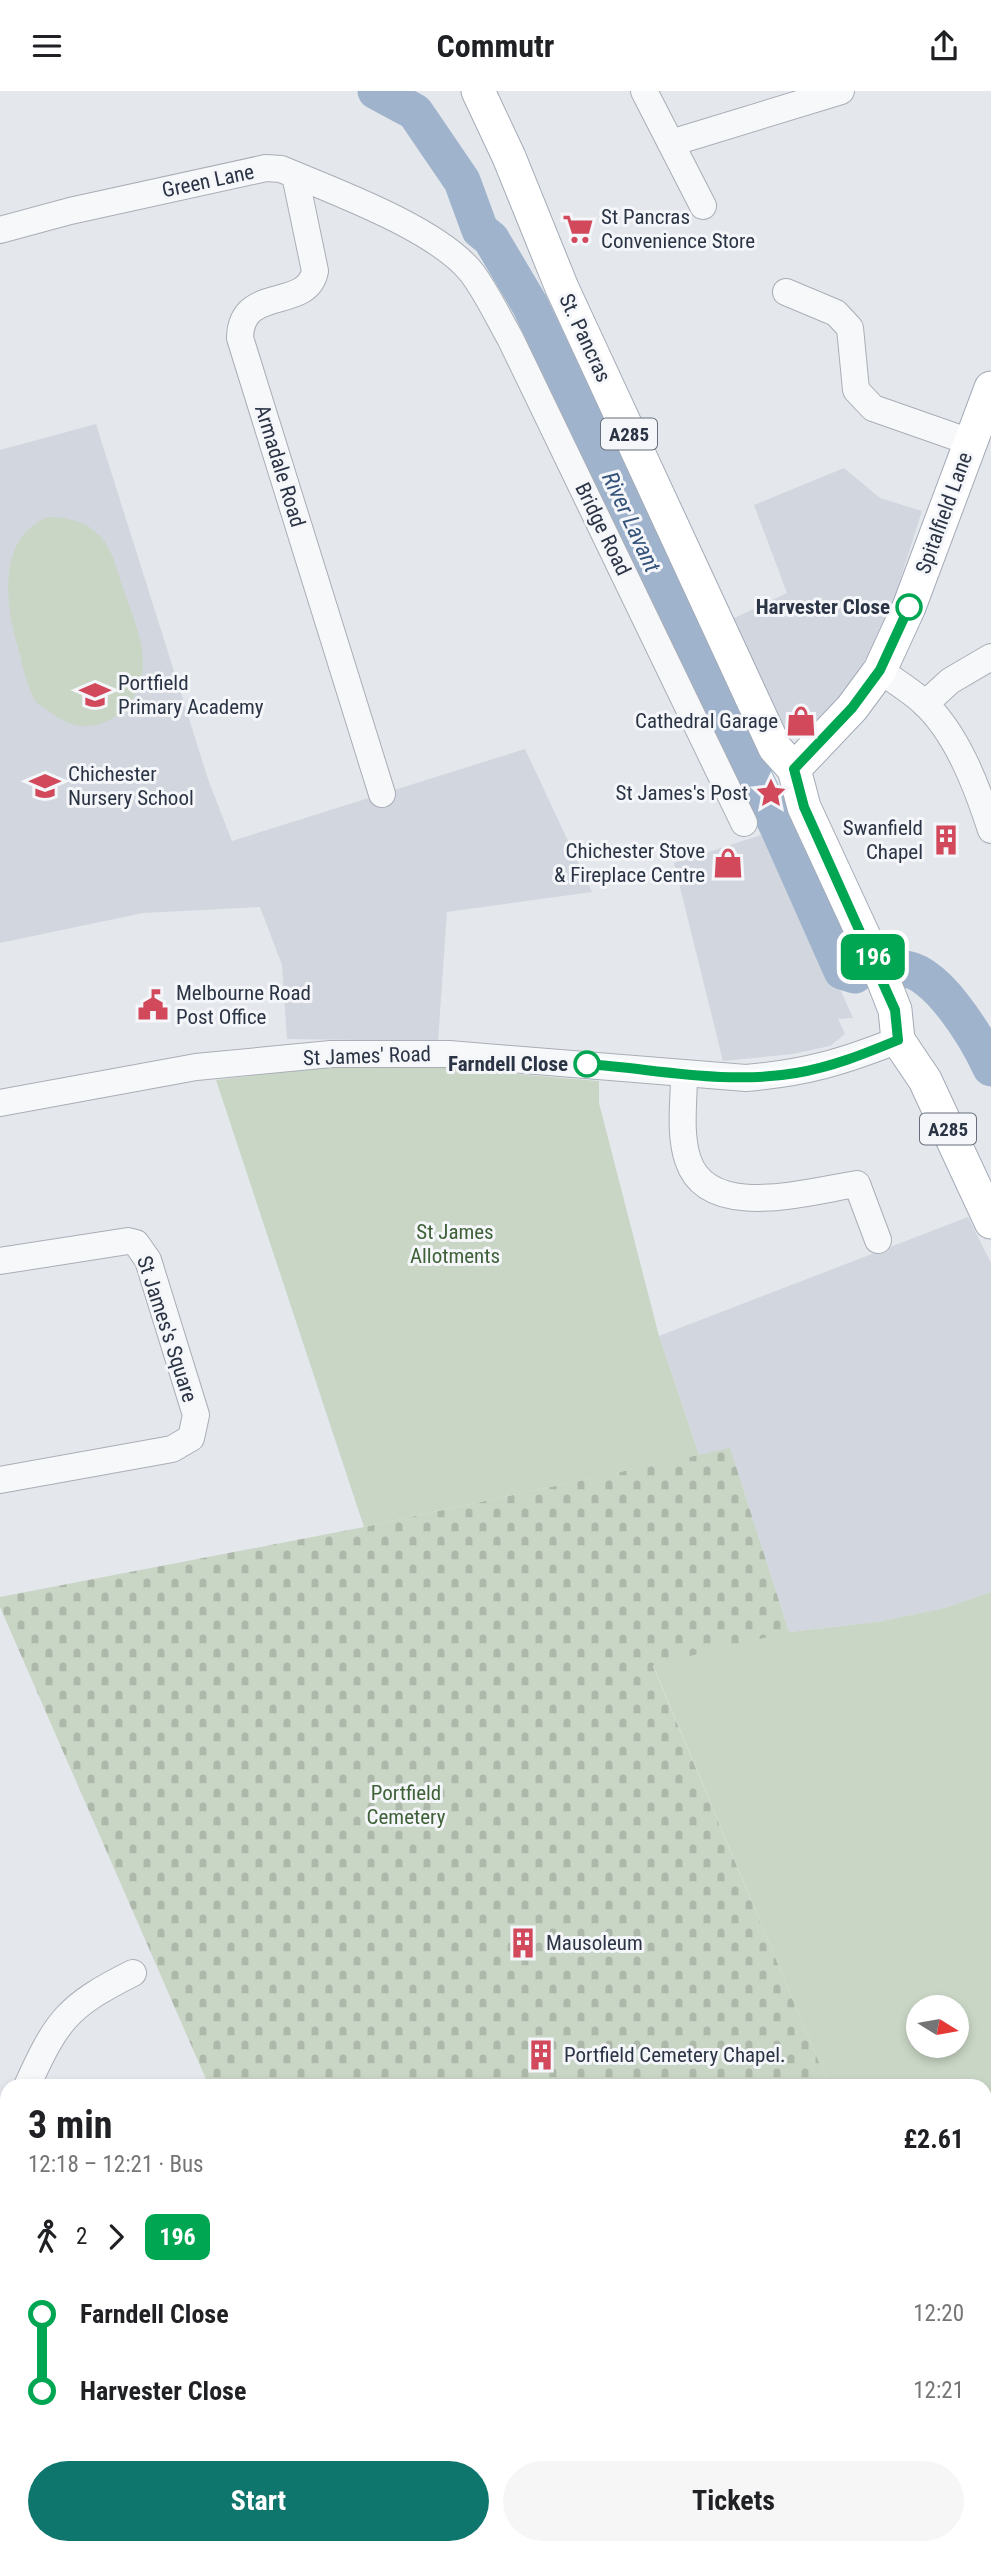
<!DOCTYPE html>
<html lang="en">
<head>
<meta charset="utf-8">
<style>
	:root { --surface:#fff; --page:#f6f6f6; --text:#202124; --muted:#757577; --accent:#0f766e }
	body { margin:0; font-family:"Roboto Condensed",sans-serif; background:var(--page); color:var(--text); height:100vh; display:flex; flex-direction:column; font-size:26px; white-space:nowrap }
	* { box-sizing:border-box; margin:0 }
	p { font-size:23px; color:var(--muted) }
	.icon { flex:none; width:38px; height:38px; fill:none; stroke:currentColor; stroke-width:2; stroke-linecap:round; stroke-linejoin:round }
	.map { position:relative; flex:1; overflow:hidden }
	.drawer { position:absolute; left:0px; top:1988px; width:992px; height:476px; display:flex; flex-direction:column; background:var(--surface); border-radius:21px 21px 0 0; box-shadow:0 4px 10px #0003 }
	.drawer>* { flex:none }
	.badge { padding:0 14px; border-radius:10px; font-size:24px; line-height:46px }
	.needle { width:46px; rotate:101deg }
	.buttons { position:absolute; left:906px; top:1904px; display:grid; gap:14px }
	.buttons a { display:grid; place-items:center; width:63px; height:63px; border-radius:50%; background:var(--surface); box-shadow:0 4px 10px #0003; font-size:35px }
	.map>.badge { position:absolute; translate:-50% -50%; box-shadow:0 0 0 4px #fff }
	.legs { display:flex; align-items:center; gap:10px; height:77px; padding:0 28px; font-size:23px }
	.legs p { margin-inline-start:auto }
	.headline { display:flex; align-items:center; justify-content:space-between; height:119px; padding:0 28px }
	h1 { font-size:38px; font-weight:700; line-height:52px }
	.cta { display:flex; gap:14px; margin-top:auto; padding:14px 28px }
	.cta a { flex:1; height:80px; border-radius:42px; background:var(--accent); color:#fff; font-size:28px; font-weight:700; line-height:80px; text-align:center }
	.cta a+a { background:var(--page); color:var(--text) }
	ul { padding:0 28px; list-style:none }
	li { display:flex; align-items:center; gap:24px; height:77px; font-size:26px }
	li i { display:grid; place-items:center; width:10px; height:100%; margin:0 9px; background:currentColor }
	li i::after { content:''; width:18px; height:18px; margin:-9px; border:5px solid; border-radius:50%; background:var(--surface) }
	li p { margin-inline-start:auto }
	li:first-child i { background:linear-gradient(#0000 50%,currentColor 0) }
	li:last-child i { background:linear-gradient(currentColor 50%,#0000 0) }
	header { display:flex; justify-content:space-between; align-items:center; height:91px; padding:0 28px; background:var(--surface); font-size:32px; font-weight:700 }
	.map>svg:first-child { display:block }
	.built { fill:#d2d6de }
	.cemetery { fill:url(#cemetery-stones) }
	.green { fill:#c9d6c5; fill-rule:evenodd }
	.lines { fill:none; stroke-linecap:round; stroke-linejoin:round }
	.river { stroke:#9fb4cc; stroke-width:37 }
	.minor-casing { stroke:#a9aeb7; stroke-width:28 }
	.major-casing { stroke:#a3abb8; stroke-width:35 }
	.minor { stroke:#f7f8fa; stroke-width:26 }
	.major { stroke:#fff; stroke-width:33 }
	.line-1-casing { stroke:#fff; stroke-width:16 }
	.line-1 { stroke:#00a651; stroke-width:10 }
	.stop-1-dot { fill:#fff; stroke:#00a651; stroke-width:3.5 }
	.labels { text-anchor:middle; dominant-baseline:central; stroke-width:6; stroke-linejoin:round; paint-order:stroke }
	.shield { fill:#f4f6f9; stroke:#676e7b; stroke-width:2 }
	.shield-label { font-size:19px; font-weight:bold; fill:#2b3445 }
	.street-label { font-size:21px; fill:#2b3445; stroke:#f4f6f9 }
	.poi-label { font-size:21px; fill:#2b3445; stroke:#f4f6f9; text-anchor:start }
	.stop-label { font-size:21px; font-weight:bold; fill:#2b3445; stroke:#f4f6f9; text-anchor:end }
	.park-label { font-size:21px; fill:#3f6138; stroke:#f4f6f9 }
	.water-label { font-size:23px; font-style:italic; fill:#34527a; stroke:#f4f6f9 }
</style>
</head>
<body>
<header><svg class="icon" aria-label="menu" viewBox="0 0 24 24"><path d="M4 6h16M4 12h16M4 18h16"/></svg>Commutr<svg class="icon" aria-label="share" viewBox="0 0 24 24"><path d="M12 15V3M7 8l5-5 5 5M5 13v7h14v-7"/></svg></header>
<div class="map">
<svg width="991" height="2464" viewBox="0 0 991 2464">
	<defs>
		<pattern id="cemetery-stones" width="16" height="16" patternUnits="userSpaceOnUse" patternTransform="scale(1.75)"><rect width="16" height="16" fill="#c9d6c5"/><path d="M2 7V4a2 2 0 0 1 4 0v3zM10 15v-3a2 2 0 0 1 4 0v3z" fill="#adb8ab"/></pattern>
	</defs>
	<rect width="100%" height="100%" fill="#e4e7ec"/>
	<g class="built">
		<path d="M96,333L209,691L232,750L525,658L592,801L447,821L438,950L287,948L282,874L260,816L143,822L0,852V359Z"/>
		<path d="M844,377L880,407L922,420L895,505L869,562L836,618L787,650L730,529L787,502L754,414Z"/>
		<path d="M770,741L853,927L838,928L845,943L830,955L793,963L723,970L674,772Z"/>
		<path d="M968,1126L991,1172V1501L945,1517L877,1531L789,1541L730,1358L699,1364L659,1245Z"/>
		<path d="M991,2197V2464H443L462,2457H985V2199Z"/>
		<path d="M32,2457H339L342,2464H36Z"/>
	</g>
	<g class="cemetery">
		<path d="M730,1357L789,1541L653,1575L829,1995H209L0,1516V1506L364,1436Z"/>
		<path d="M339,2457H462L443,2464H342Z"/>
	</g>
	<g class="green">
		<path d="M48,426C66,426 85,430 98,443C113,457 116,478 123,497C131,521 144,549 143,575C142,607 114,638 80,635C64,633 50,621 37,612C26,597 23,574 18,556C3,506 0,445 48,426Z"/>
		<path d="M335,975L448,977L599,990V1012L659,1245L699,1364L364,1436L216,989Z"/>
		<path d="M991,1501V2024L985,2027V1995H829L653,1574L789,1541L877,1531L945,1517ZM957,1916V1955H919V1916Z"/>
	</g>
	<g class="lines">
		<g class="river">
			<path d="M376,0L415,21L462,90L480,139L491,148L530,214L778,736L842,880L855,884"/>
			<path d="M899,878C935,874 978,949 991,977"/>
		</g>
		<g class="minor-casing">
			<g id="minor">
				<path d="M644,0L703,115"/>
				<path d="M671,52L841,0"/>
				<path d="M295,84L315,180C307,221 241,193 240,247L382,703"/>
				<path d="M0,139L70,120L266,77L281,78C333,100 438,138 472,182C487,202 498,226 510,247L744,732"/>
				<path d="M786,201L836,222L850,237L856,299L873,317L970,351"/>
				<path d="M880,579C894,590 910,599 923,611C957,642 977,696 991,739"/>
				<path d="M925,613L950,590L991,566"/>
				<path d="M684,984C684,1011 679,1043 688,1069C708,1131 809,1100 857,1093L878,1149"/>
				<path d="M0,1012L196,976L331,963H449L746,987C805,982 843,971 898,949"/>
				<path d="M0,1170L128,1150L136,1152L148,1169L196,1324L191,1347L172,1358L0,1389"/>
				<path d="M27,1995C57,1929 67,1915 133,1882"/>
				<path d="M985,2043L991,2041"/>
				<path d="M0,2059L7,2042"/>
				<path d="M0,2176L7,2179"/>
				<path d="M0,2397L7,2395"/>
			</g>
		</g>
		<g class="major-casing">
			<g id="major">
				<path d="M478,0L509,66L562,197L775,657L794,678L804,716L879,878L895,919L898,949L925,989L991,1131"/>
				<path d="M794,678L852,617L880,579L909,516L991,297"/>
			</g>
		</g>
		<use href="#minor" class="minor"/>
		<use href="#major" class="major"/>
	</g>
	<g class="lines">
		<g class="line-1-casing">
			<path id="line-1" d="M587,973C656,978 726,994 796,982C832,976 864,963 898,949L895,919L804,716L794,678L852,617L880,579L909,516"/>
		</g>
		<use href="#line-1" class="line-1"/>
	</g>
	<defs>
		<g id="supermarket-bare" transform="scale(2.415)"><path d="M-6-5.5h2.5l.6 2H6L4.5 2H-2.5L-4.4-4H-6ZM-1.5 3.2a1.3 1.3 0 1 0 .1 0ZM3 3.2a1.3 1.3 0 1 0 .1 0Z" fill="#d1495b" stroke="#f4f6f9" stroke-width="2.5" paint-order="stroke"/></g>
		<g id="school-bare" transform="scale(2.415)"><path d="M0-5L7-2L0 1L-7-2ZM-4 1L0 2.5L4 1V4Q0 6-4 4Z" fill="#d1495b" stroke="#f4f6f9" stroke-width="2.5" paint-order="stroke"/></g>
		<g id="shop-bare" transform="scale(2.415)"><path d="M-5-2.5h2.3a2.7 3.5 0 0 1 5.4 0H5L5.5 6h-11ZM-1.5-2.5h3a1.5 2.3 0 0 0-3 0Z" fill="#d1495b" stroke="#f4f6f9" stroke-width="2.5" paint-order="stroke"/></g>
		<g id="sight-bare" transform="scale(2.415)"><path d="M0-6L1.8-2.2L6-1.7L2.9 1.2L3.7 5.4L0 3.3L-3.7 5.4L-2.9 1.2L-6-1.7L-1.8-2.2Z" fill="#d1495b" stroke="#f4f6f9" stroke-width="2.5" paint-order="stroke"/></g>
		<g id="building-bare" transform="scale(2.415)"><path d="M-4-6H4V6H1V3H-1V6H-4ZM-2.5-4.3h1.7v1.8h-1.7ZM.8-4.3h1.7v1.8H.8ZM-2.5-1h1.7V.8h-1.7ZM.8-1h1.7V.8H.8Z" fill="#d1495b" stroke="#f4f6f9" stroke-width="2.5" paint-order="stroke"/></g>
		<g id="civic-bare" transform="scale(2.415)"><path d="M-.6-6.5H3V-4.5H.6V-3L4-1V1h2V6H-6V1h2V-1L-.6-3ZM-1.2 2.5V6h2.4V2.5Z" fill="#d1495b" stroke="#f4f6f9" stroke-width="2.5" paint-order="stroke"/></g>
	</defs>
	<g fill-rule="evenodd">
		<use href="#supermarket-bare" x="578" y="138"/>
		<use href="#school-bare" x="95" y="604"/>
		<use href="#shop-bare" x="801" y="630"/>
		<use href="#school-bare" x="45" y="695"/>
		<use href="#sight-bare" x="771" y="702"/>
		<use href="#building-bare" x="946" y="749"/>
		<use href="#shop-bare" x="728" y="772"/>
		<use href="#civic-bare" x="153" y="914"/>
		<use href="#building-bare" x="523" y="1852"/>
		<use href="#building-bare" x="541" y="1964"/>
	</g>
	<g class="stop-1-dot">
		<circle cx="909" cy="516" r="12"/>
		<circle cx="587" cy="973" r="12"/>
	</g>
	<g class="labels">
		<g class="shield">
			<rect x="601" y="327.5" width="56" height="31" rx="5"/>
			<rect x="920" y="1022.5" width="56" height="31" rx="5"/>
		</g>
		<g class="shield-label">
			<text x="629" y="343">A285</text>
			<text x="948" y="1038">A285</text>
		</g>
		<g class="street-label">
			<text transform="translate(208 90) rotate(-12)">Green Lane</text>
			<text transform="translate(585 247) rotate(65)">St. Pancras</text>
			<text transform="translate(280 375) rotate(73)">Armadale Road</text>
			<text transform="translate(944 422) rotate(-70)">Spitalfield Lane</text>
			<text transform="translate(603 438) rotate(64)">Bridge Road</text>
			<text transform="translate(367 965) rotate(-2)">St James' Road</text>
			<text transform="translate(167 1238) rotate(72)">St James's Square</text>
		</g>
		<g class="poi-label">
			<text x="601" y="126">St Pancras<tspan x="601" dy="24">Convenience Store</tspan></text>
			<text x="118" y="592">Portfield<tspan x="118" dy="24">Primary Academy</tspan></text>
			<text x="778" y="630" text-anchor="end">Cathedral Garage</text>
			<text x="68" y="683">Chichester<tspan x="68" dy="24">Nursery School</tspan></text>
			<text x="748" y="702" text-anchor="end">St James's Post</text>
			<text x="923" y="737" text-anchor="end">Swanfield<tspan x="923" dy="24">Chapel</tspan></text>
			<text x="705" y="760" text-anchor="end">Chichester Stove<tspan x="705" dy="24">&amp; Fireplace Centre</tspan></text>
			<text x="176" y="902">Melbourne Road<tspan x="176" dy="24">Post Office</tspan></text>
			<text x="546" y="1852">Mausoleum</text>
			<text x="564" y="1964">Portfield Cemetery Chapel.</text>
		</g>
		<g class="stop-label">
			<text x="890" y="516">Harvester Close</text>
			<text x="568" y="973">Farndell Close</text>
		</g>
		<g class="park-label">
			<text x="455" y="1141">St James<tspan x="455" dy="24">Allotments</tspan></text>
			<text x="406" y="1702">Portfield<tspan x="406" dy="24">Cemetery</tspan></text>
		</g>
		<g class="water-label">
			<text transform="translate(631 431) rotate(65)">River Lavant</text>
		</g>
	</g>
</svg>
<div class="buttons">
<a><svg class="needle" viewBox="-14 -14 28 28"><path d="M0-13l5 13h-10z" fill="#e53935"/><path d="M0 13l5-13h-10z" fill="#757577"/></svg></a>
</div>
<b class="badge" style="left:873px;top:866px;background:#00a651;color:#fff">196</b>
<section class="drawer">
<div class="headline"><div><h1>3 min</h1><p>12:18 – 12:21 · Bus</p></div><b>£2.61</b></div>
<div class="legs"><svg class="icon" aria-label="walk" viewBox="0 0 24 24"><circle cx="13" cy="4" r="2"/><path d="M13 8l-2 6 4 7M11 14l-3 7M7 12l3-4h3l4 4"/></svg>2<svg class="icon" aria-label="forward" viewBox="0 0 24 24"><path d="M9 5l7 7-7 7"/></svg><b class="badge" style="background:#00a651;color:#fff">196</b></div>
<ul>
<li><i style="color:#00a651"></i><b>Farndell Close</b><p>12:20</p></li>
<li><i style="color:#00a651"></i><b>Harvester Close</b><p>12:21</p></li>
</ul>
<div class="cta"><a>Start</a><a>Tickets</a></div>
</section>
</div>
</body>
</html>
